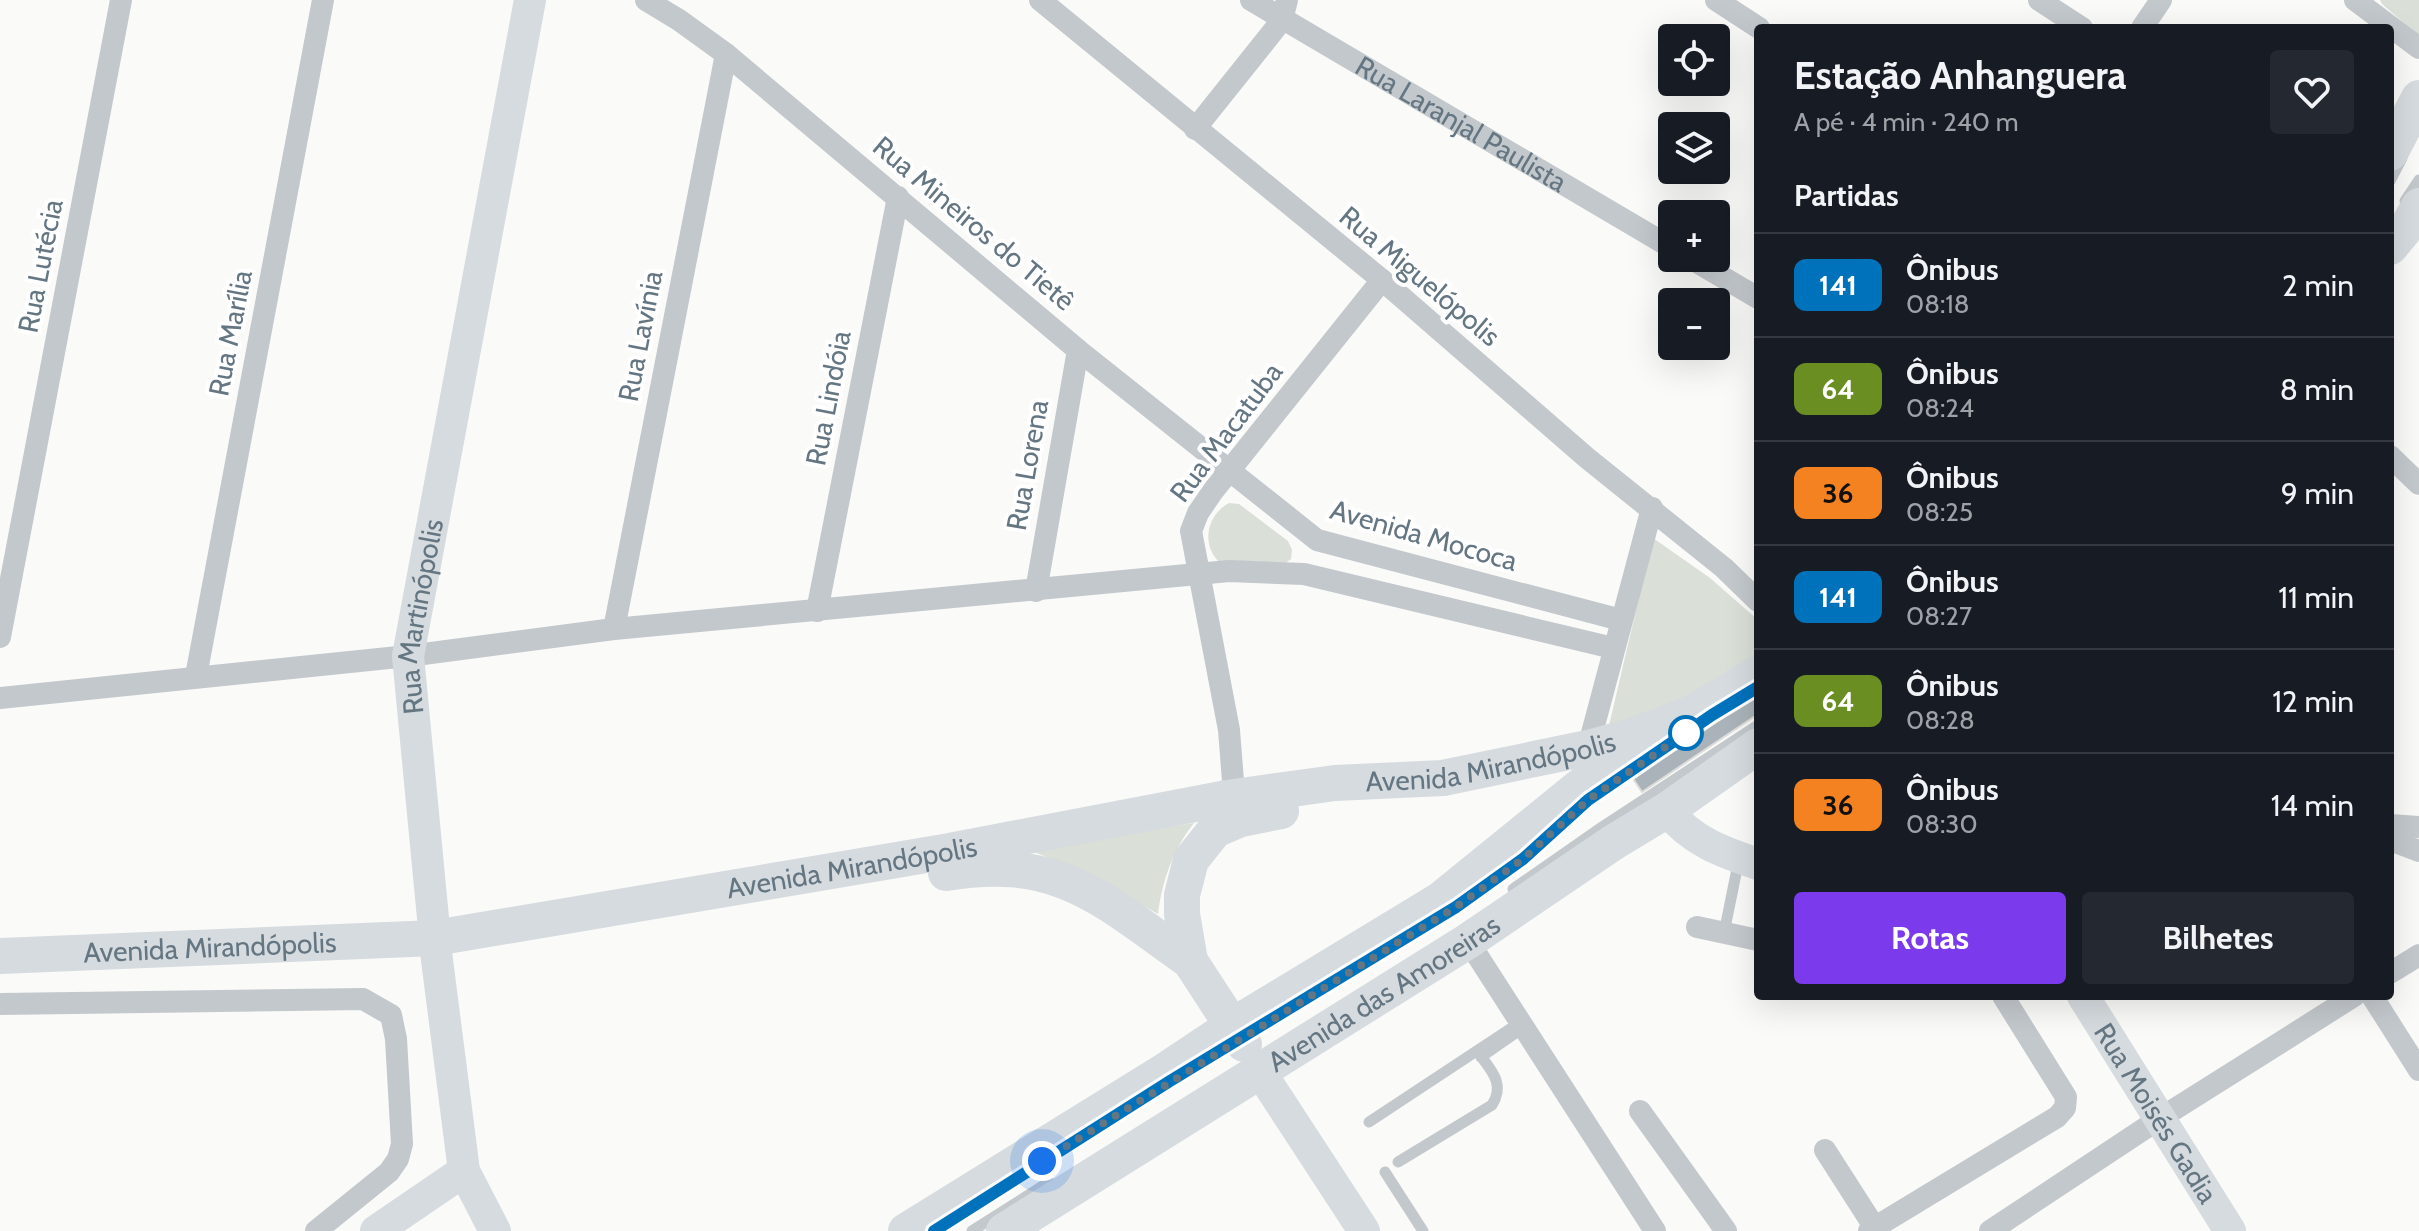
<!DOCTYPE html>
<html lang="pt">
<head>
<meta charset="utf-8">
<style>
	:root { --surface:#171b24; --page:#242831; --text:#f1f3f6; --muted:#9ea1a6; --line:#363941; --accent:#7c3aed }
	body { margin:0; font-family:Cabin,sans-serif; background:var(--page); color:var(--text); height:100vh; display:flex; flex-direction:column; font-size:30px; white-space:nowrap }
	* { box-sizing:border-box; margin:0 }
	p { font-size:26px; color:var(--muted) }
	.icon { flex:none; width:44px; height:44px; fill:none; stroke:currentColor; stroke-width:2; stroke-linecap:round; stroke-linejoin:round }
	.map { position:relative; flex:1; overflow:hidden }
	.details { position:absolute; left:1754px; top:24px; width:640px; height:976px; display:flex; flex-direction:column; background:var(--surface); border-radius:8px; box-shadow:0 8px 32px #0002 }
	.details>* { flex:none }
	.badge { padding:0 16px; border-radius:12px; font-size:28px; line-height:52px }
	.controls { position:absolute; left:1658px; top:24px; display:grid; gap:16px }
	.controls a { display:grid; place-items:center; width:72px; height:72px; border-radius:8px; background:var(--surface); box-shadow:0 8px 32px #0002; font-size:40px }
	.you { position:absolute; width:40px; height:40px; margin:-20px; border:6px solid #fff; border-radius:50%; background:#1a73e8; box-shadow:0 0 0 12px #1a73e833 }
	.map>.badge { position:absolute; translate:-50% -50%; box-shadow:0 0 0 4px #fff }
	h2 { padding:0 40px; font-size:30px; line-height:72px }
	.round { display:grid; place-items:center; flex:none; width:84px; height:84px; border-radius:8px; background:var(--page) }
	.summary { display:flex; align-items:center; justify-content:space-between; height:136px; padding:0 40px }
	h1 { font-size:38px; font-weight:700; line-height:60px }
	.button { display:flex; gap:16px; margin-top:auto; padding:16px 40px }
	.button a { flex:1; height:92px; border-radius:8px; background:var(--accent); color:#fff; font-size:32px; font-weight:700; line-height:92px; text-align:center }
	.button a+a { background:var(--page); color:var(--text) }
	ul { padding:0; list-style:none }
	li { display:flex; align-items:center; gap:24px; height:104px; padding:0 40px; border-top:2px solid var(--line) }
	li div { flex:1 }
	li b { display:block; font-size:30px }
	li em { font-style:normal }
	li .badge { min-width:88px; font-weight:700; text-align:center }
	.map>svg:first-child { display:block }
	.green { fill:#dadfd7 }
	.building { fill:#aab3b9; stroke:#dcdcda; stroke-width:2 }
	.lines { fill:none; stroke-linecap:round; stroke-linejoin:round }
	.lane { stroke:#c3c8cc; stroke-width:11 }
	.street { stroke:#c3c8cc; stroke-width:22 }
	.secondary { stroke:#d6dbdf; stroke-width:32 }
	.primary { stroke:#d6dbdf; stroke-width:36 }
	.line-casing { stroke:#fff; stroke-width:18 }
	.line { stroke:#0072bc; stroke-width:12 }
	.walk { stroke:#657683; stroke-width:8; stroke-dasharray:0 14.4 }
	.stop-dot { fill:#fff; stroke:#0072bc; stroke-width:4 }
	.labels { text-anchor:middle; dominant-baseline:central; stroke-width:8; stroke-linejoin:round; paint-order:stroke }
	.street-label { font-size:28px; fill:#657683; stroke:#fff }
</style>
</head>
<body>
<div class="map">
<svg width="2419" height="1231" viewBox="0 0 2419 1231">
	<rect width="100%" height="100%" fill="#fafaf8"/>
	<g class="green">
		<path d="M2380,0H2419V36L2382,4Z"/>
		<path d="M1229,503L1239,504L1288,541L1292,550L1291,559L1283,565L1254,561L1224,566C1200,549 1205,516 1229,503Z"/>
		<path d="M1653,538L1710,578L1758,620V671L1607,734Z"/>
		<path d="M1194,823C1173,849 1162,882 1158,914L1082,871L1029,850Z"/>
	</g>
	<path class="building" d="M1758,692V714L1642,792L1632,777Z"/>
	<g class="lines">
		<g class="lane">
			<path d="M2390,181L2402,158"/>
			<path d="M2405,201L2419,180"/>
			<path d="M1513,889L1602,827L1758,725"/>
			<path d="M1478,891L1523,859L1567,819"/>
			<path d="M1724,933L1739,859"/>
			<path d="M1481,1057L1517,1032"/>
			<path d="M1369,1122L1519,1023"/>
			<path d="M1398,1162L1492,1105C1506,1083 1490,1069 1477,1051"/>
			<path d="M1385,1172L1423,1231"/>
			<path d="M972,1231L1049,1182"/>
		</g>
		<g class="street">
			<path d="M646,0L679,20L726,54L1078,350L1317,540L1621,620"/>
			<path d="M1040,0L1382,280L1587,458L1724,568L1758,601"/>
			<path id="s1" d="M1251,0L1672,248"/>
			<path d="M1716,0L1759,28"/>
			<path d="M2039,0L2082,28"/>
			<path d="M2355,0L2419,48"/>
			<path d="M2142,28L2161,0"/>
			<path d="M1195,129L1282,20L1287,0"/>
			<path d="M1690,258L1758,298"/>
			<path d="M2390,456L2419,484"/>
			<path d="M1036,591L1078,350"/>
			<path d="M817,611L898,197"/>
			<path d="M614,629L726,54"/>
			<path d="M0,637L121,0"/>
			<path d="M196,676L323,0"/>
			<path d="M0,698L408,656L614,629L1229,571L1304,574L1613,648"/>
			<path d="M1588,748L1652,508"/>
			<path d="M1224,806L1233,781L1229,730L1191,531L1198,513L1213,491L1382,280"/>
			<path d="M2390,825L2419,827"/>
			<path d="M2390,840L2419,851"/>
			<path d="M1697,927L1758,940"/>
			<path d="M1468,941L1655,1231"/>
			<path d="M2390,973L2419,955"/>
			<path d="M2372,996L2419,1070"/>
			<path d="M0,1004L363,999L391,1015L396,1039L402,1144L398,1159L389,1172L316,1231"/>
			<path d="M1640,1111L1726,1231"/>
			<path d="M1825,1150L1875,1228"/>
			<path d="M1869,1231L2057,1117L2065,1108L2066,1097L2003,996"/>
			<path d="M1990,1231L2159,1119L2354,996"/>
		</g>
		<g class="secondary">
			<path d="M1667,810C1691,841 1722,852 1758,864"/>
			<path id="s2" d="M2083,996L2230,1231"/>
			<path d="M1259,1070L1364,1231"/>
			<path d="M376,1231L464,1171"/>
			<path id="s3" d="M495,1231L464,1171L437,960L408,656L530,0"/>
		</g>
		<g class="primary">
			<path d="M2390,153L2419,98"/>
			<path d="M2390,247L2409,224L2419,206"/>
			<path d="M946,873C1060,854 1103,900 1190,961"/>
			<path id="s4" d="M0,956L435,938L944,852L1227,798L1335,783L1443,778L1588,748L1635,735L1694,712"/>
			<path d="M1244,1044L1190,961L1182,914V895L1191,860L1215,830L1241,819L1281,811"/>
			<path d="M906,1231L1166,1070L1232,1026L1440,900L1578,788L1635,748L1758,673"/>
			<path id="s5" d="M1004,1231L1468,941L1614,842L1667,810L1758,746"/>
		</g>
	</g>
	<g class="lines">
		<g class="line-casing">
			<path id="line" d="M934,1231L1170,1081L1456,907L1523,859L1588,800L1712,715L1758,687"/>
		</g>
		<use href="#line" class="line"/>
		<path class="walk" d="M1042,1161L1456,907L1523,859L1588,800L1686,733"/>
	</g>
	<circle class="stop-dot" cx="1686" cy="733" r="16"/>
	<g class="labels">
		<g class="street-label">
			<text stroke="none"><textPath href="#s1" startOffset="244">Rua Laranjal Paulista</textPath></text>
			<text transform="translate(974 223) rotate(40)">Rua Mineiros do Tietê</text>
			<text transform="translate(40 266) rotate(-79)">Rua Lutécia</text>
			<text transform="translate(1420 276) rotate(40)">Rua Miguelópolis</text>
			<text transform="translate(230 333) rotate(-79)">Rua Marília</text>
			<text transform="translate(640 336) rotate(-79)">Rua Lavínia</text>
			<text transform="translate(828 398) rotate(-79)">Rua Lindóia</text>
			<text transform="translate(1226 432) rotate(-53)">Rua Macatuba</text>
			<text transform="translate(1027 465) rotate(-80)">Rua Lorena</text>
			<text transform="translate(1424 535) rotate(16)">Avenida Mococa</text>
			<text stroke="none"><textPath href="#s3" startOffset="626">Rua Martinópolis</textPath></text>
			<text stroke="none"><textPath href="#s4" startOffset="1506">Avenida Mirandópolis</textPath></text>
			<text stroke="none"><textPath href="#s4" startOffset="858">Avenida Mirandópolis</textPath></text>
			<text stroke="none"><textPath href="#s4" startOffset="210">Avenida Mirandópolis</textPath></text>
			<text stroke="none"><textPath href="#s5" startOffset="448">Avenida das Amoreiras</textPath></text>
			<text stroke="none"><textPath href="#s2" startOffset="138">Rua Moisés Gadia</textPath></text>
		</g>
	</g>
</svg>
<div class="controls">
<a><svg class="icon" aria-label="locate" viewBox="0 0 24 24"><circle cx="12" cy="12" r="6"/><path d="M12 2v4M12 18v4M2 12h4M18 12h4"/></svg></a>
<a><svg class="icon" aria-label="layers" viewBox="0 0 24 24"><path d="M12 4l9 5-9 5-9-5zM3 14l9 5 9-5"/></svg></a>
<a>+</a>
<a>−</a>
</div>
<div class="you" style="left:1042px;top:1161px"></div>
<section class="details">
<div class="summary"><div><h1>Estação Anhanguera</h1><p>A pé · 4 min · 240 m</p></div><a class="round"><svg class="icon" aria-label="heart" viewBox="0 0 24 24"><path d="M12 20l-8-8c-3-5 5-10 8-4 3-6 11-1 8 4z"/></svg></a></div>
<h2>Partidas</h2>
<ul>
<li><span class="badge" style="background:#0072bc;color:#fff">141</span><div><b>Ônibus</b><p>08:18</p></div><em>2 min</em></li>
<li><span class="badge" style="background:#6b8e23;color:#fff">64</span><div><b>Ônibus</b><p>08:24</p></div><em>8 min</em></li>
<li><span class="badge" style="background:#f58220;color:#111">36</span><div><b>Ônibus</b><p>08:25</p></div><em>9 min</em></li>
<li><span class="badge" style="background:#0072bc;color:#fff">141</span><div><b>Ônibus</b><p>08:27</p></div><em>11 min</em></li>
<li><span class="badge" style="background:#6b8e23;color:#fff">64</span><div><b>Ônibus</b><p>08:28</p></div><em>12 min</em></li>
<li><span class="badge" style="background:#f58220;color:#111">36</span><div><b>Ônibus</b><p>08:30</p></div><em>14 min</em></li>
</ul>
<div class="button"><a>Rotas</a><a>Bilhetes</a></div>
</section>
</div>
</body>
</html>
